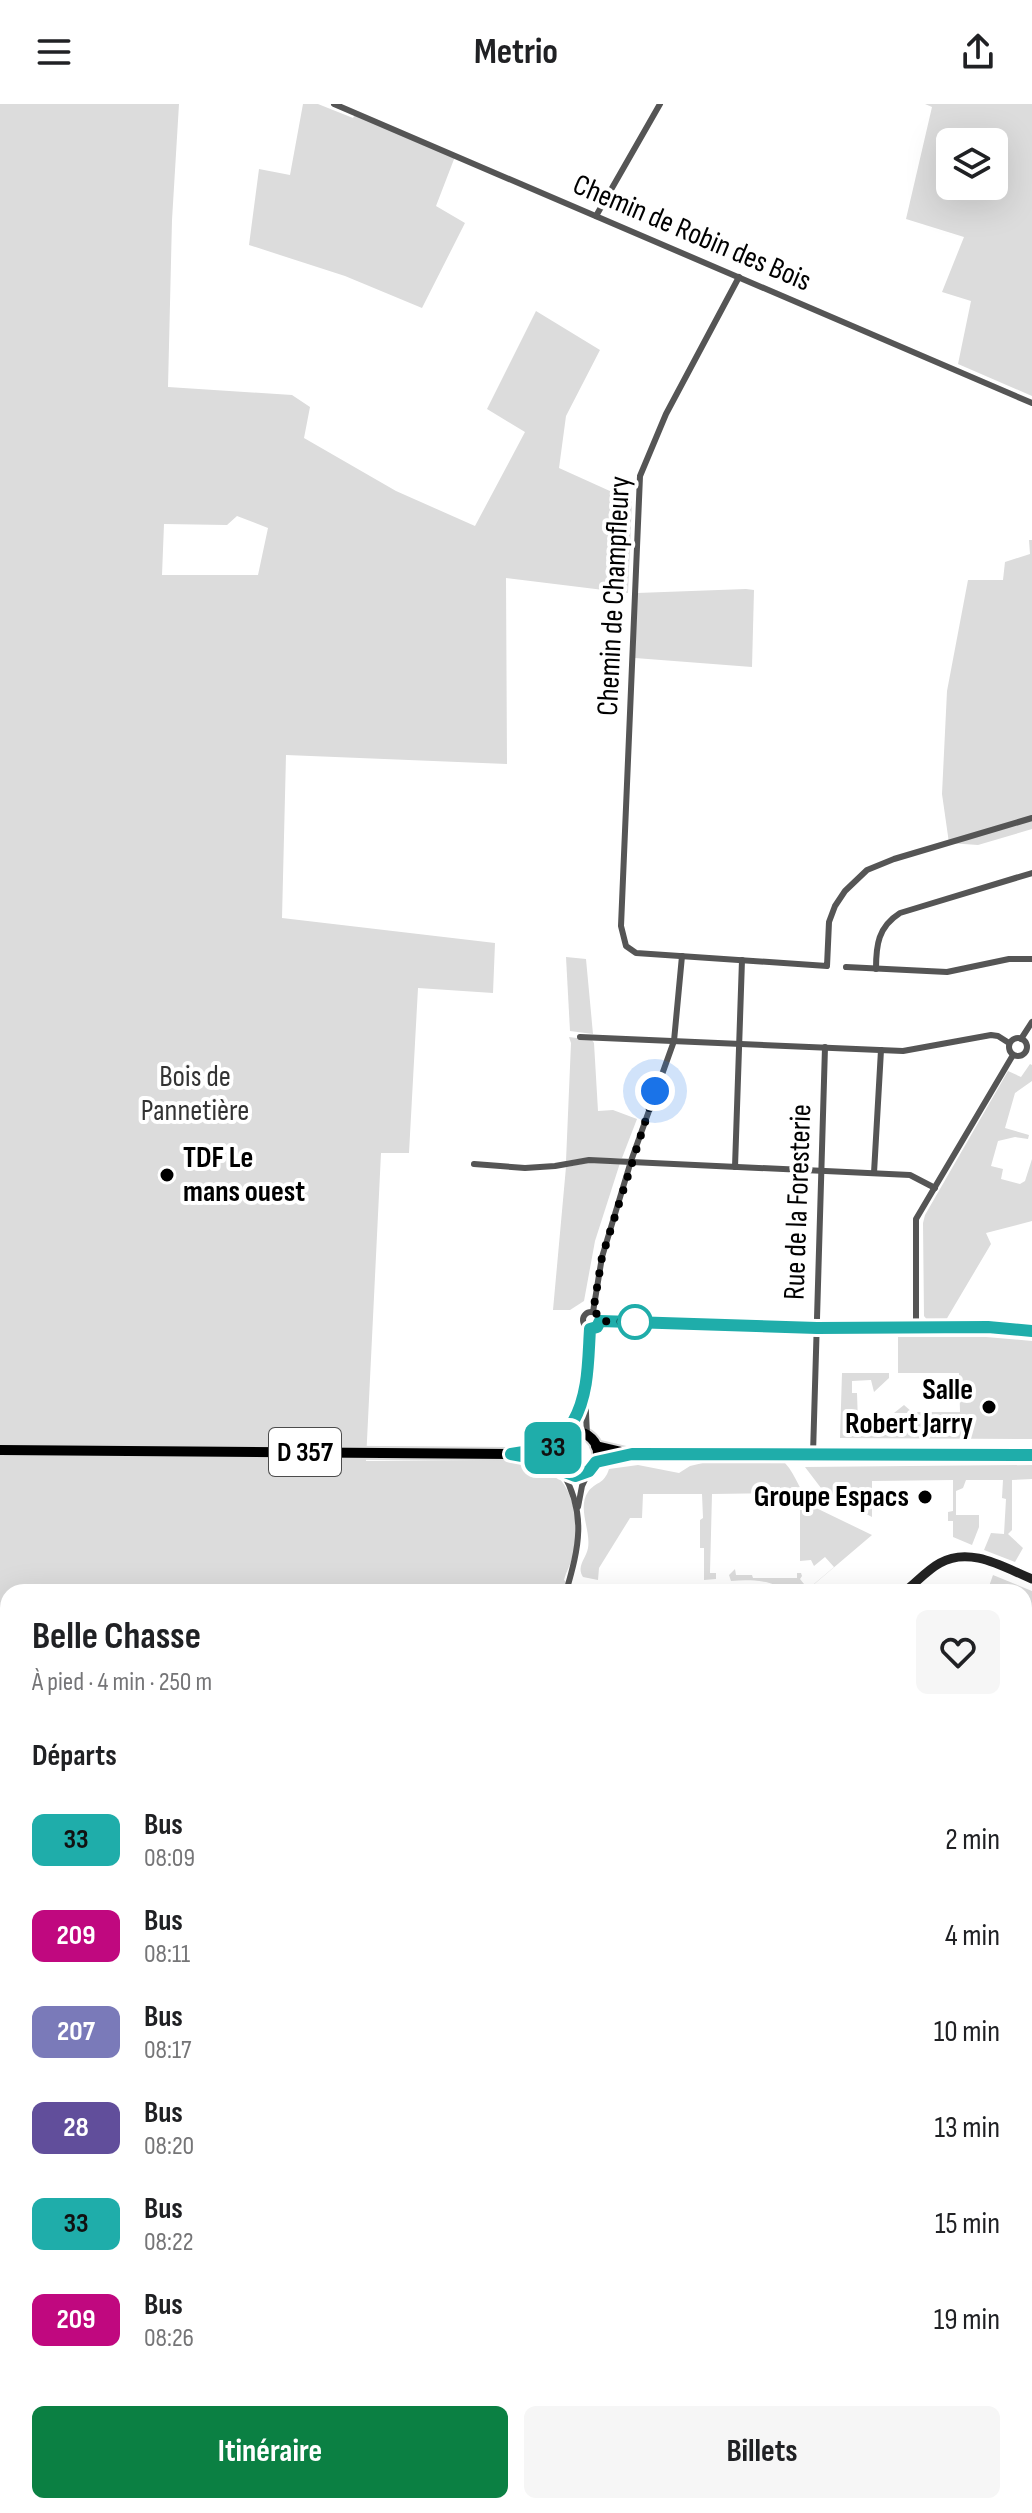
<!DOCTYPE html>
<html lang="fr">
<head>
<meta charset="utf-8">
<style>
	:root { --surface:#fff; --page:#f6f6f6; --text:#202124; --muted:#757577; --accent:#0b8043 }
	body { margin:0; font-family:"Sofia Sans Condensed",sans-serif; background:var(--page); color:var(--text); height:100vh; display:flex; flex-direction:column; font-size:30px; white-space:nowrap }
	* { box-sizing:border-box; margin:0 }
	p { font-size:26px; color:var(--muted) }
	.icon { flex:none; width:44px; height:44px; fill:none; stroke:currentColor; stroke-width:2; stroke-linecap:round; stroke-linejoin:round }
	.map { position:relative; flex:1; overflow:hidden }
	.sheet { position:absolute; left:0px; top:1480px; width:1032px; height:930px; display:flex; flex-direction:column; background:var(--surface); border-radius:24px 24px 0 0; box-shadow:0 8px 32px #0002 }
	.sheet>* { flex:none }
	.badge { padding:0 16px; border-radius:12px; font-size:28px; line-height:52px }
	.buttons { position:absolute; left:936px; top:24px; display:grid; gap:16px }
	.buttons a { display:grid; place-items:center; width:72px; height:72px; border-radius:12px; background:var(--surface); box-shadow:0 8px 32px #0002; font-size:40px }
	.you { position:absolute; width:40px; height:40px; margin:-20px; border:6px solid #fff; border-radius:50%; background:#1a73e8; box-shadow:0 0 0 12px #1a73e833 }
	.map>.badge { position:absolute; translate:-50% -50%; box-shadow:0 0 0 4px #fff }
	h2 { padding:0 32px; font-size:30px; line-height:72px }
	.round { display:grid; place-items:center; flex:none; width:84px; height:84px; border-radius:12px; background:var(--page) }
	.headline { display:flex; align-items:center; justify-content:space-between; height:136px; padding:0 32px }
	h1 { font-size:38px; font-weight:700; line-height:60px }
	.action { display:flex; gap:16px; margin-top:auto; padding:16px 32px }
	.action a { flex:1; height:92px; border-radius:12px; background:var(--accent); color:#fff; font-size:32px; font-weight:700; line-height:92px; text-align:center }
	.action a+a { background:var(--page); color:var(--text) }
	ul { padding:0; list-style:none }
	li { display:flex; align-items:center; gap:24px; height:96px; padding:0 32px }
	li div { flex:1 }
	li b { display:block; font-size:30px }
	li em { font-style:normal }
	li .badge { min-width:88px; font-weight:700; text-align:center }
	header { display:flex; justify-content:space-between; align-items:center; height:104px; padding:0 32px; background:var(--surface); font-size:36px; font-weight:700 }
	.map>svg:first-child { display:block }
	.green { fill:#dcdcdc; fill-rule:evenodd }
	.lines { fill:none; stroke-linecap:round; stroke-linejoin:round }
	.stream { stroke:#a3a3a3; stroke-width:2 }
	.primary-casing { stroke:#dbdbdb; stroke-width:14 }
	.street { stroke:#555; stroke-width:6 }
	.secondary { stroke:#222; stroke-width:9 }
	.primary { stroke:#000; stroke-width:10 }
	.line-casing { stroke:#fff; stroke-width:18 }
	.line { stroke:#1fadaa; stroke-width:12 }
	.walk { stroke:#000; stroke-width:8; stroke-dasharray:0 14.4 }
	.poi-dot { fill:#000; stroke:#fff; stroke-width:3 }
	.stop-dot { fill:#fff; stroke:#1fadaa; stroke-width:4 }
	.labels { text-anchor:middle; dominant-baseline:central; stroke-width:8; stroke-linejoin:round; paint-order:stroke }
	.shield { fill:#fff; stroke:#4c4c4c; stroke-width:2 }
	.shield-label { font-size:28px; font-weight:bold; fill:#000 }
	.street-label { font-size:30px; fill:#000; stroke:#fff }
	.park-label { font-size:30px; fill:#333; stroke:#fff }
	.poi-label { font-size:30px; font-weight:bold; fill:#000; stroke:#fff; text-anchor:end }
</style>
</head>
<body>
<header><svg class="icon" aria-label="menu" viewBox="0 0 24 24"><path d="M4 6h16M4 12h16M4 18h16"/></svg>Metrio<svg class="icon" aria-label="share" viewBox="0 0 24 24"><path d="M12 15V3M7 8l5-5 5 5M5 13v7h14v-7"/></svg></header>
<div class="map">
<svg width="1032" height="2409" viewBox="0 0 1032 2409">
	<rect width="100%" height="100%" fill="#fff"/>
	<g class="green">
		<path d="M0,0H179L172,116L168,283L292,291L310,303L304,334L396,387L475,422L525,328L487,305L536,207L600,246L566,312L559,364L632,397L628,489L506,474L507,660L286,651L282,814L495,839L493,889L418,884L409,1049H381L366,1357L528,1356C571,1367 580,1407 574,1447C572,1459 567,1465 564,1476L566,1478L563,1488H8V1611L0,1612ZM237,412L268,424L258,471H162L164,420L227,421Z"/>
		<path d="M303,0H318L353,14L356,8L456,50L436,102L465,119L422,204L345,172L249,141L259,65L290,71Z"/>
		<path d="M925,0H1032V292L958,260L971,197L942,188L964,133L906,115L932,3ZM950,38H994V82H950Z"/>
		<path d="M1029,436H1032V725L978,741L949,739L942,690L947,587L968,476H1003L1005,458L1030,450Z"/>
		<path d="M746,485L754,486L752,563L635,554L637,489Z"/>
		<path d="M566,853L586,855L593,930L570,927Z"/>
		<path d="M569,933L592,936L594,939L598,1007L613,1006L637,1015L622,1054H586L566,1057L571,939Z"/>
		<path d="M1030,960L1032,961V977L1015,989L1005,1024L1029,1031L1028,1035L1015,1033L998,1037L991,1062L1003,1065L1001,1075L1020,1080L1025,1077L1032,1055V1117L986,1129L991,1140L946,1216L929,1218L924,1212L923,1119L925,1111L1008,967L1021,973Z"/>
		<path d="M587,1059H620L595,1137L584,1197L570,1206H553L566,1063Z"/>
		<path d="M898,1233H986L1032,1237V1335L840,1334L842,1269H889V1274L874,1288L871,1276L852,1277V1289H857L858,1319H879V1325L907,1324V1309H894L904,1301L912,1308H960L959,1269H898Z"/>
		<path d="M707,1358L785,1359C797,1372 800,1389 812,1402L872,1431L805,1488C790,1488 780,1482 766,1478C754,1476 743,1476 731,1477L729,1471L735,1465L736,1471H752L753,1474H797V1469H801L802,1472L800,1475L808,1485L834,1463L825,1453L814,1462L811,1456L800,1457V1406L789,1389L712,1390L710,1469H716V1475L704,1476V1444H700V1416L703,1414L702,1390H643L642,1414H630L599,1464L598,1476L583,1473C576,1462 586,1455 588,1444C591,1426 577,1404 588,1388C596,1377 604,1381 609,1365L638,1361L679,1369L690,1362Z"/>
		<path d="M1032,1361V1375L1012,1376V1426L1008,1430L1023,1444L1015,1458L984,1446L991,1429L1004,1430L1006,1395L1002,1394L1003,1376H966L963,1384L956,1387V1411H979V1423L972,1441L953,1433V1417H948V1408L953,1407V1376L872,1377V1413L824,1388L805,1363Z"/>
		<path d="M993,1471L1032,1487V1583L1024,1592V1488H987Z"/>
		<path d="M1024,1884L1028,1904L1032,1905V2281L1024,2287Z"/>
		<path d="M520,2402H608L613,2405L611,2409H517Z"/>
	</g>
	<g class="lines">
		<path class="stream" d="M1024,1982L1032,1993"/>
		<g class="primary-casing">
			<g id="primary">
				<circle cx="576" cy="1350" r="22"/>
				<path d="M596,1342L626,1349"/>
				<path d="M0,1346L511,1350L555,1343"/>
				<path d="M521,1351L555,1358"/>
				<path d="M596,1358L632,1350L1032,1351"/>
			</g>
		</g>
		<g class="street">
			<path d="M334,0L1032,299"/>
			<path d="M596,112L660,0"/>
			<path d="M739,173L666,310L640,372L621,822L626,842L636,849L827,862L829,818L835,802L845,787L867,766L894,755L1032,714"/>
			<path d="M846,863L947,868L1009,855H1032"/>
			<path d="M876,865C876,841 878,823 900,809L1032,769"/>
			<path d="M580,933L903,947L991,931L998,932L1009,939"/>
			<circle cx="1018" cy="943" r="9"/>
			<path d="M1021,935L1032,918"/>
			<path d="M474,1060L525,1064L555,1062L589,1056L910,1071L935,1084"/>
			<path d="M735,1063L742,856"/>
			<path d="M874,1069L881,946"/>
			<circle cx="591" cy="1216" r="8"/>
			<path d="M593,1208L602,1153L631,1057L674,937L682,852"/>
			<path d="M600,1217L817,1224L988,1223L1032,1227"/>
			<path d="M916,1224V1115L1013,951"/>
			<path d="M566,1330L583,1295"/>
			<path d="M587,1331L585,1287L590,1225"/>
			<path d="M813,1350L825,943"/>
			<path d="M562,1367C587,1410 579,1443 566,1488"/>
			<path d="M578,1403L582,1382L589,1367"/>
			<path d="M567,1483L759,1485L773,1488"/>
			<path d="M0,1865L8,1862"/>
			<path d="M1024,1919H1032"/>
			<path d="M0,2013L8,2012"/>
			<path d="M0,2152L8,2151"/>
			<path d="M0,2279L8,2282"/>
			<path d="M34,2409H41"/>
			<path d="M179,2409L180,2402"/>
			<path d="M252,2409L254,2402"/>
			<path d="M378,2409L380,2402"/>
		</g>
		<g class="secondary">
			<path d="M904,1488C916,1479 927,1466 940,1459C970,1442 1003,1463 1032,1475"/>
			<path d="M296,2402L297,2409"/>
		</g>
		<use href="#primary" class="primary"/>
	</g>
	<g class="lines">
		<g class="line-casing">
			<path id="line" d="M1032,1227L988,1223L817,1224L600,1217L597,1223L590,1225C588,1256 589,1290 573,1318C568,1328 560,1334 555,1343L511,1350L555,1358L562,1367L575,1372L589,1367L596,1358L632,1350L1032,1351"/>
		</g>
		<use href="#line" class="line"/>
		<path class="walk" d="M635,1218L600,1217L597,1210L593,1208L602,1153L655,987"/>
	</g>
	<g class="poi-dot">
		<circle cx="167" cy="1071" r="8"/>
		<circle cx="989" cy="1303" r="8"/>
		<circle cx="925" cy="1393" r="8"/>
	</g>
	<circle class="stop-dot" cx="635" cy="1218" r="16"/>
	<g class="labels">
		<rect class="shield" x="269" y="1324" width="72" height="48" rx="6"/>
		<g class="shield-label">
			<text x="305" y="1348">D 357</text>
		</g>
		<g class="street-label">
			<text transform="translate(692 129) rotate(23)">Chemin de Robin des Bois</text>
			<text transform="translate(614 492) rotate(-87)">Chemin de Champfleury</text>
			<text transform="translate(798 1098) rotate(-88)">Rue de la Foresterie</text>
		</g>
		<g class="park-label">
			<text x="195" y="973">Bois de<tspan x="195" dy="34">Pannetière</tspan></text>
		</g>
		<g class="poi-label">
			<text x="183" y="1054" text-anchor="start">TDF Le<tspan x="183" dy="34">mans ouest</tspan></text>
			<text x="973" y="1286">Salle<tspan x="973" dy="34">Robert Jarry</tspan></text>
			<text x="909" y="1393">Groupe Espacs</text>
		</g>
	</g>
</svg>
<div class="buttons">
<a><svg class="icon" aria-label="layers" viewBox="0 0 24 24"><path d="M12 4l9 5-9 5-9-5zM3 14l9 5 9-5"/></svg></a>
</div>
<div class="you" style="left:655px;top:987px"></div>
<b class="badge" style="left:553px;top:1344px;background:#1fadaa;color:#111">33</b>
<section class="sheet">
<div class="headline"><div><h1>Belle Chasse</h1><p>À pied · 4 min · 250 m</p></div><a class="round"><svg class="icon" aria-label="heart" viewBox="0 0 24 24"><path d="M12 20l-8-8c-3-5 5-10 8-4 3-6 11-1 8 4z"/></svg></a></div>
<h2>Départs</h2>
<ul>
<li><span class="badge" style="background:#1fadaa;color:#111">33</span><div><b>Bus</b><p>08:09</p></div><em>2 min</em></li>
<li><span class="badge" style="background:#c0087f;color:#fff">209</span><div><b>Bus</b><p>08:11</p></div><em>4 min</em></li>
<li><span class="badge" style="background:#7a7ab9;color:#fff">207</span><div><b>Bus</b><p>08:17</p></div><em>10 min</em></li>
<li><span class="badge" style="background:#614e9b;color:#fff">28</span><div><b>Bus</b><p>08:20</p></div><em>13 min</em></li>
<li><span class="badge" style="background:#1fadaa;color:#111">33</span><div><b>Bus</b><p>08:22</p></div><em>15 min</em></li>
<li><span class="badge" style="background:#c0087f;color:#fff">209</span><div><b>Bus</b><p>08:26</p></div><em>19 min</em></li>
</ul>
<div class="action"><a>Itinéraire</a><a>Billets</a></div>
</section>
</div>
</body>
</html>
